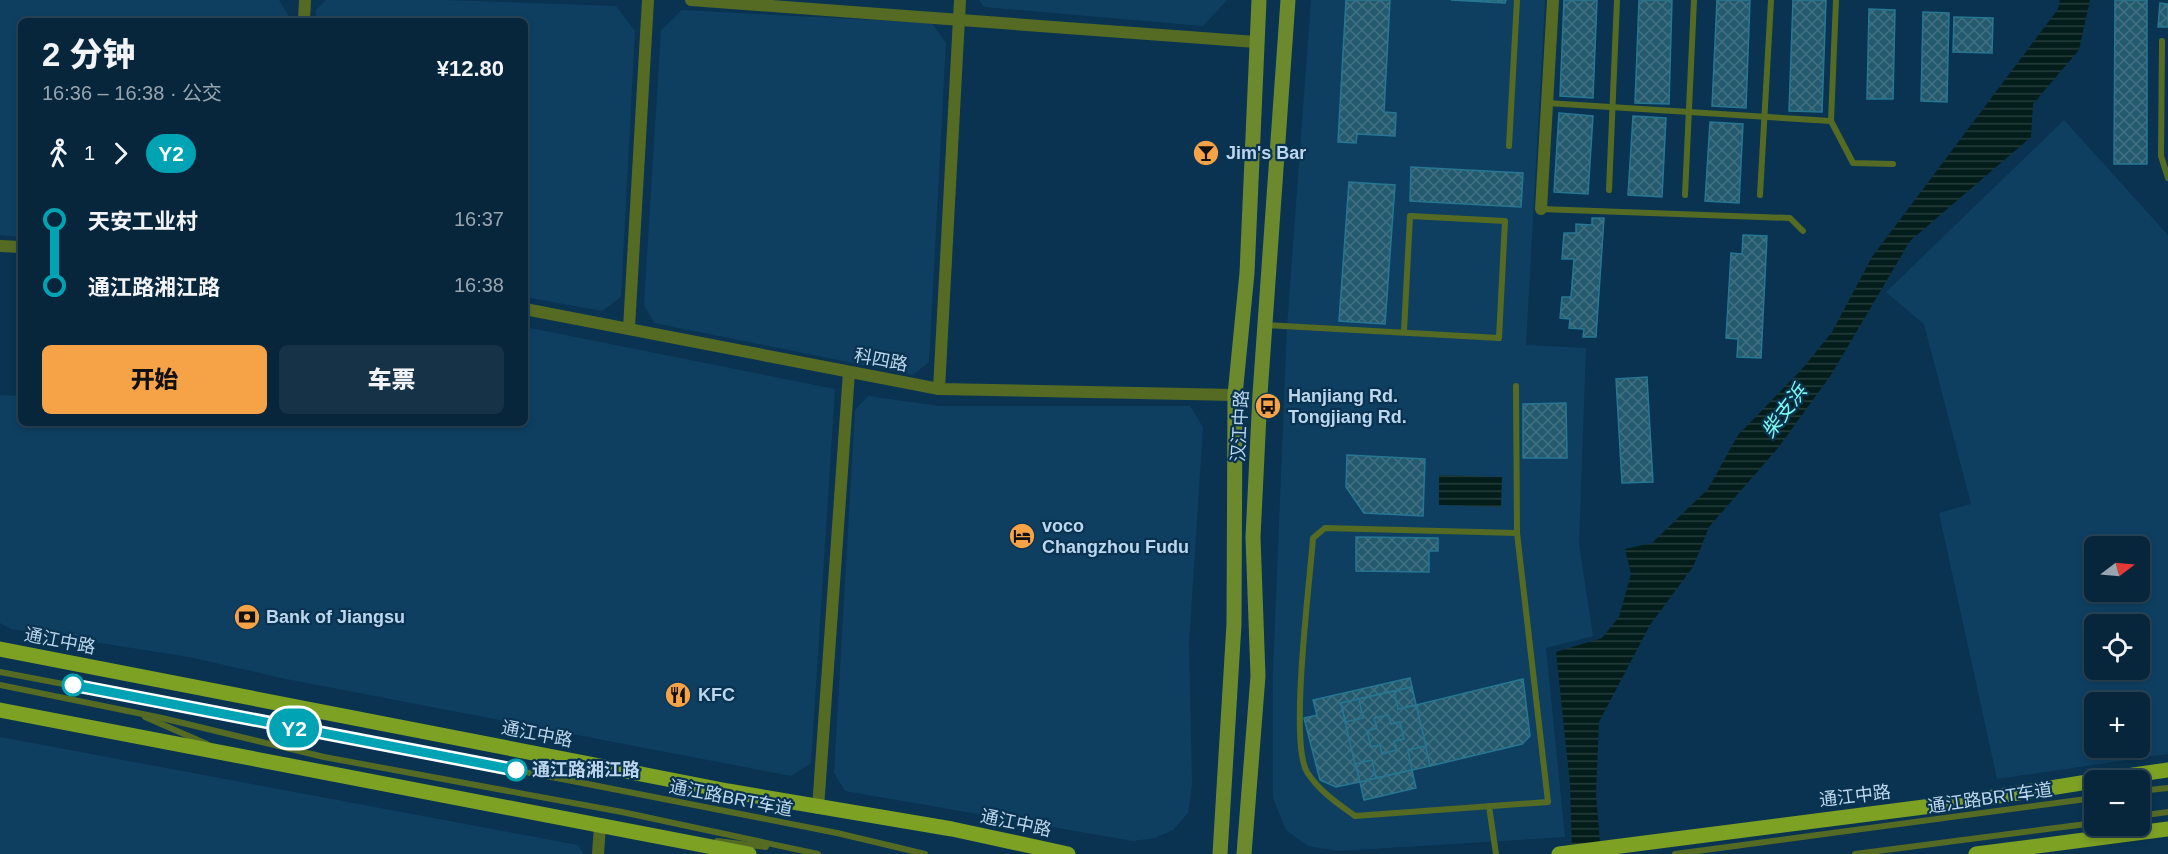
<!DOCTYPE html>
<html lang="zh">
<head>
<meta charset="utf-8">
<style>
	:root { --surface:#07263c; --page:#153247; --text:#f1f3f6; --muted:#98a5af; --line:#284356; --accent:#f6a247 }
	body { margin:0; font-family:Arial,"Noto Sans SC",sans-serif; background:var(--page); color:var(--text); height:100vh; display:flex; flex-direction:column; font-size:22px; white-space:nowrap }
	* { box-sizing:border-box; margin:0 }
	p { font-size:20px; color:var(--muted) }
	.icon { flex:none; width:33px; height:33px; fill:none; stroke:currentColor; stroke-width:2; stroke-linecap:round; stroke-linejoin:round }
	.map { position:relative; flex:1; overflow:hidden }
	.panel { position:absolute; left:18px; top:18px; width:510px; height:408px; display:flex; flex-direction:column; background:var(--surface); border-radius:9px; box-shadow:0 3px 9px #0003,0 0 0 2px var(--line) }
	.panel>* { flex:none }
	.badge { padding:0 12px; border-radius:20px; font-size:21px; line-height:39px }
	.needle { width:39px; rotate:74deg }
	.fabs { position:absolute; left:2084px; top:536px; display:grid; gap:12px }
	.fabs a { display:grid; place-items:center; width:66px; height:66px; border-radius:9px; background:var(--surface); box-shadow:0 3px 9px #0003,0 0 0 2px var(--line); font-size:30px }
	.map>.badge { position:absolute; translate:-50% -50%; box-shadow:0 0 0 3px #fff }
	.legs { display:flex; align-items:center; gap:9px; height:66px; padding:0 24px; font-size:20px }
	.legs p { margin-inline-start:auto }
	.head { display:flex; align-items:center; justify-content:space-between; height:102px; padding:0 24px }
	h1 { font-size:33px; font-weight:800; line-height:45px }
	.cta { display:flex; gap:12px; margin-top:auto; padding:12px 24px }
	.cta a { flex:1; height:69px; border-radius:9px; background:var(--accent); color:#111; font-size:24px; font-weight:800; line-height:69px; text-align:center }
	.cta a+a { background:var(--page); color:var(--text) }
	ul { padding:0 24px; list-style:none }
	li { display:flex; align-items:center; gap:21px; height:66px; font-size:22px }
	li i { display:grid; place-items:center; width:9px; height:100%; margin:0 8px; background:currentColor }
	li i::after { content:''; width:15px; height:15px; margin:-8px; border:4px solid; border-radius:50%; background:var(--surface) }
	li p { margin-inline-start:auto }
	li:first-child i { background:linear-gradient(#0000 50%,currentColor 0) }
	li:last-child i { background:linear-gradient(currentColor 50%,#0000 0) }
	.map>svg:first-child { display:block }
	.built { fill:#0e3f61; fill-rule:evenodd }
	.water { fill:url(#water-rules) }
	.building { fill:url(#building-cross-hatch); stroke:#277793; stroke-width:1.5 }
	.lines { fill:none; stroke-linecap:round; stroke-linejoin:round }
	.service { stroke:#556b24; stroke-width:6 }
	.minor { stroke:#556b24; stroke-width:12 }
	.secondary { stroke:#6d892e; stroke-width:15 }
	.primary { stroke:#7da123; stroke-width:15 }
	.line-1-casing { stroke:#fff; stroke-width:14 }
	.line-1 { stroke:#00a3b4; stroke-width:9 }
	.stop-1-dot { fill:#fff; stroke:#00a3b4; stroke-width:3 }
	.labels { text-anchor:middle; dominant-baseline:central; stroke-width:4.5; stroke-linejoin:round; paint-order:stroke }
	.poi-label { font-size:18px; font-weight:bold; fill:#bbd6ed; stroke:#093350; text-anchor:start }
	.street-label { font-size:18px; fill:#bbd6ed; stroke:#093350 }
	.stop-label { font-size:18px; font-weight:bold; fill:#bbd6ed; stroke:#093350; text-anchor:start }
	.water-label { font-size:20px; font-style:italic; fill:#7cfaeb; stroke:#093350 }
</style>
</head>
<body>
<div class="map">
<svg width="2168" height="854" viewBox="0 0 2168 854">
	<defs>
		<pattern id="water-rules" width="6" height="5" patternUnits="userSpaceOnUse" patternTransform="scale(1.5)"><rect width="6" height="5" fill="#031d1a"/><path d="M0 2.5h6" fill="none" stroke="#263d3c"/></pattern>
		<pattern id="building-cross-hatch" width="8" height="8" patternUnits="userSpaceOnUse" patternTransform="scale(1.5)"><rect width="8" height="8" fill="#235a6d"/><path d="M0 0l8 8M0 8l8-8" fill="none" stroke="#417182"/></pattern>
	</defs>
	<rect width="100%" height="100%" fill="#093350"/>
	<g class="built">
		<path d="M0,0H279L292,21H21V237L0,235Z"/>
		<path d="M326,0H445L616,6L635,31L621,297L602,311L525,297V21H315L316,10Z"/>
		<path d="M979,0H1227L1203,26L984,7Z"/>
		<path d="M1311,0H1545L1526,345L1586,348L1579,544L1593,636L1546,648L1565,837L1338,851L1308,846L1286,830L1273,798V672L1287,327Z"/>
		<path d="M682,10L932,23L946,43L929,362L913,375L654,323L644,305L661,30Z"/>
		<path d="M2064,120L2168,235V754L1997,779L1939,513L1971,504L1924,324L1886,292ZM2094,546H2139V591H2094ZM2094,624H2139V669H2094ZM2094,702H2139V747H2094Z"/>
		<path d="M525,327L835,389L811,763L791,776L286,679L189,657L11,629L0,623V395L21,396V423H525Z"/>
		<path d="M868,396L939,406H1190L1203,427L1189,644L1192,785L1188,813L1173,830L1155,838L1133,841L845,791L834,773L855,410Z"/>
		<path d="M0,737L578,845L584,854H0Z"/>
	</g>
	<g class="water">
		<path d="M2060,0H2090L2079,50L2033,104L2031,137L1910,241L1831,375L1778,448L1709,527L1693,567L1650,625L1599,722L1596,794L1601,854H1572L1570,784L1556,652L1602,638L1619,617L1631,574L1625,549L1652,543L1708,489L1738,435L1803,368L1832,332L1872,257L2058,9Z"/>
		<path d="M1439,475L1502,477L1501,507L1439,505Z"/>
	</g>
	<g class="building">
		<path d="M1346,0H1390L1384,112L1396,113L1395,136L1357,134L1356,143L1338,142Z"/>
		<path d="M1451,0H1506L1505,3Z"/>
		<path d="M1564,0H1597L1593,98L1560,96Z"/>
		<path d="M1639,0H1672L1669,104L1635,103Z"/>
		<path d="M1717,0H1750L1746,108L1712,106Z"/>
		<path d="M1793,0H1826L1822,112L1789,111Z"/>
		<path d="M2115,0H2147V164H2114Z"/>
		<path d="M2160,3L2168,4V27H2158Z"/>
		<path d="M1869,9L1895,10L1893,99H1867Z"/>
		<path d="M1923,12L1949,13L1947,102L1921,101Z"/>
		<path d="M1954,17L1993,18L1992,53L1953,52Z"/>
		<path d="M1559,113L1593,116L1588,194L1554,192Z"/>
		<path d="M1633,116L1666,118L1662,197L1628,195Z"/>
		<path d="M1710,122L1743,124L1739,203L1705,201Z"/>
		<path d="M1411,167L1523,173L1521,207L1410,201Z"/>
		<path d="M1349,182L1395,185L1385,324L1339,321Z"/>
		<path d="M1592,218H1604L1596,337H1583L1584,329L1569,328L1570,319L1560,318L1562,297H1571L1574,259H1562L1564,233H1576V224L1592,225Z"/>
		<path d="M1743,235L1767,236L1761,358L1737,357L1738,339L1726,338L1731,253L1742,254Z"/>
		<path d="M1647,377L1653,482L1622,483L1616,379Z"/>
		<path d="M1566,403L1567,458H1523V404Z"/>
		<path d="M1347,455L1425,459L1423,516L1364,513L1346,487Z"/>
		<path d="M1356,537L1438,538V551H1429V572L1356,571Z"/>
		<path d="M1410,678L1412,687L1341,703L1360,782L1336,787L1320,780L1304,718L1317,715L1313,700Z"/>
		<path d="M1523,679L1530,736L1522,744L1430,766L1416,705Z"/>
		<path d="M1412,687L1430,766L1360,782L1341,703Z"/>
		<path d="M1394,691L1398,709L1416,705L1426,746L1408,750L1412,770L1376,778L1372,760L1355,764L1345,722L1363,718L1359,699Z"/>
		<path d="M1388,715L1391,724L1400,722L1404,739L1394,741L1397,750L1382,754L1380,745L1371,747L1367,731L1377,728L1374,718Z"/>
		<path d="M1412,770L1416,788L1364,800L1360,782Z"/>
	</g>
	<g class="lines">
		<g class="service">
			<path d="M1836,0L1831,121L1853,163L1893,164"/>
			<path d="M2162,41L2161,156L2168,178"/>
			<path d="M1547,103L1831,121"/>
			<path d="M1509,146L1517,0"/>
			<path d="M1609,190L1617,0"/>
			<path d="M1685,195L1694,0"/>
			<path d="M1760,195L1771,0"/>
			<path d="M1541,209L1790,218L1803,231"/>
			<path d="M1265,325L1499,338L1505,221L1410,216L1404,331"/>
			<path d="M1516,386L1517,533L1548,802L1355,816C1337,803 1319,791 1307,772C1289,742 1310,581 1313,538L1325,528L1517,533"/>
			<path d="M0,672L562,779L837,833L925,854"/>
			<path d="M0,685L162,718L324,757L622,812L818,854"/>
			<path d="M145,717L207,744"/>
			<path d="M2139,791L2168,788"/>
			<path d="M1489,806L1496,854"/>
			<path d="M2139,816L2168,812"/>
			<path d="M717,841L766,847"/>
			<path d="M1675,854L2094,798"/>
			<path d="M1855,854L2094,823"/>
		</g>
		<g class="minor">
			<path d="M691,0L1256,42"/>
			<path d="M304,21L305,0"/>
			<path d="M1541,209L1553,0"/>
			<path d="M0,246L21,247"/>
			<path d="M525,309L939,389L1235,395"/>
			<path d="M629,328L648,0"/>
			<path d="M939,389L960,0"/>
			<path d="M818,808L849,372"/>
			<path d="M598,854L600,826"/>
		</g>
		<g class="secondary">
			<path d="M1220,854L1234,624L1235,395L1247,273L1259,0"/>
			<path d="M1244,854L1258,676L1253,537L1260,394L1288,0"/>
		</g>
		<g class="primary">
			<path d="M0,649L728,791L952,829L1068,854"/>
			<path d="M0,710L749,854"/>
			<path d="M2099,780L2168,770"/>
			<path d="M1559,854L1955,803L2094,781"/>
			<path d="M1976,854L2168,829"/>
		</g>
	</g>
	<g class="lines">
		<g class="line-1-casing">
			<path id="line-1" d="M73,685L516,770"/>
		</g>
		<use href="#line-1" class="line-1"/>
	</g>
	<defs>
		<g id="bar-disc" transform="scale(1.35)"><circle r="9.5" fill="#f6a247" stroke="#093350"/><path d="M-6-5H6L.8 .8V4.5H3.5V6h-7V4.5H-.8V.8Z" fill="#111"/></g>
		<g id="bus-disc" transform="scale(1.35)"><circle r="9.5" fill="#f6a247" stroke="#093350"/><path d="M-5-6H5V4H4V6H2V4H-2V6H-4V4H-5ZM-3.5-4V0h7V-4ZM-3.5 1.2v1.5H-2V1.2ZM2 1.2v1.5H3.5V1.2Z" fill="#111"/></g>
		<g id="hotel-disc" transform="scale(1.35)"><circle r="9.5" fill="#f6a247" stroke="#093350"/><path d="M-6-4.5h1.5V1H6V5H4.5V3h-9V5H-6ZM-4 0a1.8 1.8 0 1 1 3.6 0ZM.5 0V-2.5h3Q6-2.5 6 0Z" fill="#111"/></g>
		<g id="bank-disc" transform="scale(1.35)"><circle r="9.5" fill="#f6a247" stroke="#093350"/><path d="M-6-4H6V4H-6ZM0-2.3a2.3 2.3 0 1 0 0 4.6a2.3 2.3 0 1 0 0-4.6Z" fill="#111"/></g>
		<g id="restaurant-disc" transform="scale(1.35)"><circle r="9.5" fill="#f6a247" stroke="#093350"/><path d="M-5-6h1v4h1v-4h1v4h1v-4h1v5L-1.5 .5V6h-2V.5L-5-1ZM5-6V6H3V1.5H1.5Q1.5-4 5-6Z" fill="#111"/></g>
	</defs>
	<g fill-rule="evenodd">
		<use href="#bar-disc" x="1206" y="153"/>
		<use href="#bus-disc" x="1268" y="406"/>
		<use href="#hotel-disc" x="1022" y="536"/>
		<use href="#bank-disc" x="247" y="617"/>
		<use href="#restaurant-disc" x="678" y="695"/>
	</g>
	<g class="stop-1-dot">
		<circle cx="73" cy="685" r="10"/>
		<circle cx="516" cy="770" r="10"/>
	</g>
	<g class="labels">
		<g class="poi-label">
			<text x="1226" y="153">Jim's Bar</text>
			<text x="1288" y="396">Hanjiang Rd.<tspan x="1288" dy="21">Tongjiang Rd.</tspan></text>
			<text x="1042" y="526">voco<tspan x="1042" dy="21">Changzhou Fudu</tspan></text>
			<text x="266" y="617">Bank of Jiangsu</text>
			<text x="698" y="695">KFC</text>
		</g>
		<g class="street-label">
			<text transform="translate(881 360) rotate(11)">科四路</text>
			<text transform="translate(1240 426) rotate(-87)">汉江中路</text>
			<text transform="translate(60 641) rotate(11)">通江中路</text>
			<text transform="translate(537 734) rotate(11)">通江中路</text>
			<text transform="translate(1855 796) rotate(-7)">通江中路</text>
			<text transform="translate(731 798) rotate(11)">通江路BRT车道</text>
			<text transform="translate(1990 798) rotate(-8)">通江路BRT车道</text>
			<text transform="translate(1016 823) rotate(12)">通江中路</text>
		</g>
		<g class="stop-label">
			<text x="532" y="770">通江路湘江路</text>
		</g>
		<g class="water-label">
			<text transform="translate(1784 411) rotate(-53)">柴支浜</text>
		</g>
	</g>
</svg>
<div class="fabs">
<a><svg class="needle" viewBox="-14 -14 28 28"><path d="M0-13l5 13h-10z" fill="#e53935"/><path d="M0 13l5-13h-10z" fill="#98a5af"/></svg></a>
<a><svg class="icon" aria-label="locate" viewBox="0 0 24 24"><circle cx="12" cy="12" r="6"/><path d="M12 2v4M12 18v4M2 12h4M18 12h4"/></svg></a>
<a>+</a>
<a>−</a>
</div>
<b class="badge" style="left:294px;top:728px;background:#00a3b4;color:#fff">Y2</b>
<section class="panel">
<div class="head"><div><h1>2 分钟</h1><p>16:36 – 16:38 · 公交</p></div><b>¥12.80</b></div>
<div class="legs"><svg class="icon" aria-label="walk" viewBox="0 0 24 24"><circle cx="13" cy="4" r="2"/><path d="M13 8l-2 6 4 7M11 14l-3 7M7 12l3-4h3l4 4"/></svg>1<svg class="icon" aria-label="forward" viewBox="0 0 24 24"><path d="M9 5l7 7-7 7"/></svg><b class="badge" style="background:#00a3b4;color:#fff">Y2</b></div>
<ul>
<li><i style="color:#00a3b4"></i><b>天安工业村</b><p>16:37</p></li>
<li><i style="color:#00a3b4"></i><b>通江路湘江路</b><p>16:38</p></li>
</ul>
<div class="cta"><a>开始</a><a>车票</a></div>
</section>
</div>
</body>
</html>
